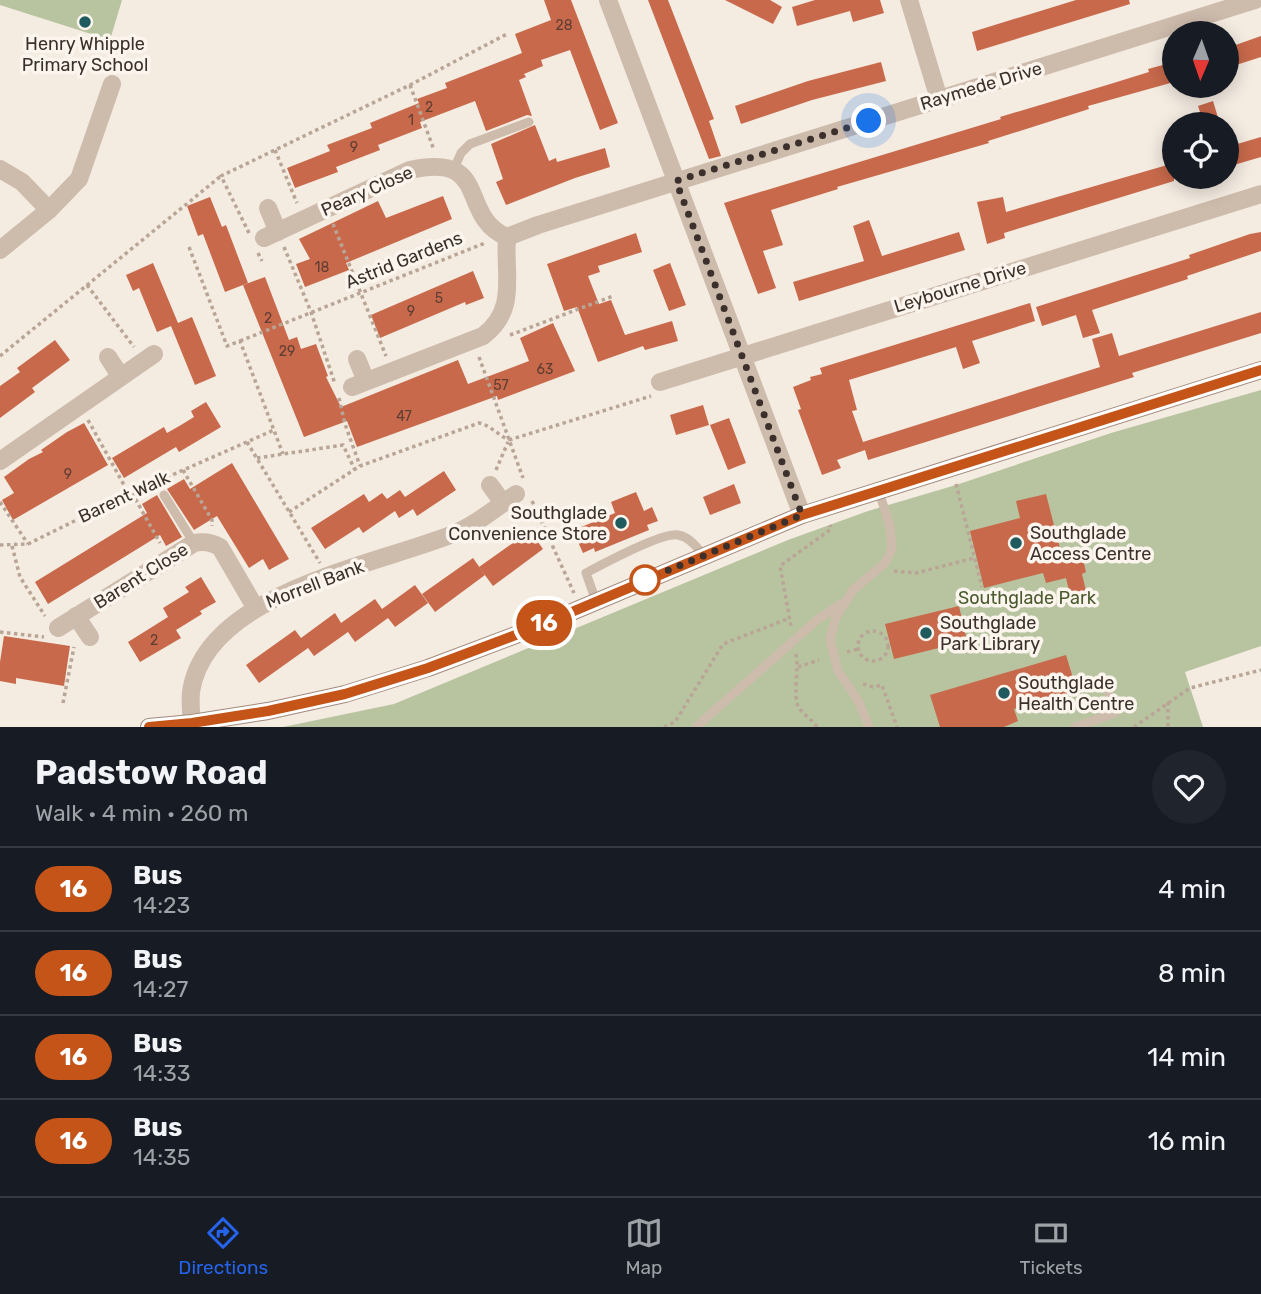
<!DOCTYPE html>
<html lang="en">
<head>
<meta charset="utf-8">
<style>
	:root { --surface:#171b24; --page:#20242c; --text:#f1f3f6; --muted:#9ea1a6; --line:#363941; --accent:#2563eb }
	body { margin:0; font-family:Rubik,sans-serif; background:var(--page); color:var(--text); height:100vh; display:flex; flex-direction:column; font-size:26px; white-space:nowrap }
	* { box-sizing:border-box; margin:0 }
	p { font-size:23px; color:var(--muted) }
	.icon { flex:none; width:38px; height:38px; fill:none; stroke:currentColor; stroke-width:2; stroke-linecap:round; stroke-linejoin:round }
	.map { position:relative; height:727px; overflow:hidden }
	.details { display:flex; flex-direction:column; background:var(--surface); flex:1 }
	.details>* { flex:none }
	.badge { padding:0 14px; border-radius:23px; font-size:24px; line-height:46px }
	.needle { width:46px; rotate:182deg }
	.tools { position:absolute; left:1162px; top:21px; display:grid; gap:14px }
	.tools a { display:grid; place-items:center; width:77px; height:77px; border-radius:50%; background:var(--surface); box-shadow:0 4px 18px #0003; font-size:35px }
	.you { position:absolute; width:35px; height:35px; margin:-18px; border:5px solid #fff; border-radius:50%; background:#1a73e8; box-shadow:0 0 0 10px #1a73e833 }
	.map>.badge { position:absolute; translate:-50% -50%; box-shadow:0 0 0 4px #fff }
	.round { display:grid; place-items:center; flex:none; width:74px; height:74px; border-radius:37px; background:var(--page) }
	.head { display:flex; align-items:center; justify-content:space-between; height:119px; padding:0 35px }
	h1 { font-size:33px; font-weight:700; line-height:52px }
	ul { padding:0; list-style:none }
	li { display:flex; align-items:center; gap:21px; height:84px; padding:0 35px; border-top:2px solid var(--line) }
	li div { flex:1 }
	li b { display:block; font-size:26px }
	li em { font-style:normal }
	li .badge { min-width:77px; font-weight:700; text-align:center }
	.menu { display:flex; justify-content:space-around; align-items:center; height:98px; border-top:2px solid var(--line); background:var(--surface); font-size:19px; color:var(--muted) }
	.menu a { display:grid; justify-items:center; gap:4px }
	.menu .on { color:var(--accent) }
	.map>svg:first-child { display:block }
	.green { fill:#b8c4a0 }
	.building { fill:#c8694b }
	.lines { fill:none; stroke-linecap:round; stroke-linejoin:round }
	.path { stroke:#b9a596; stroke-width:3.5; stroke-dasharray:3.5 3.5; stroke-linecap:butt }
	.lane { stroke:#cdbbac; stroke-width:9 }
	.street { stroke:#cdbbac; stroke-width:18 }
	.secondary { stroke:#a18a7d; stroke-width:18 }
	.line-casing { stroke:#fff; stroke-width:16 }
	.line { stroke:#c45417; stroke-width:10 }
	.walk { stroke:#3b302b; stroke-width:7; stroke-dasharray:0 12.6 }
	.poi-dot { fill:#1f5a5e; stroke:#fbf5ee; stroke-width:2.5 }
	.stop-dot { fill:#fff; stroke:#c45417; stroke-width:3.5 }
	.labels { text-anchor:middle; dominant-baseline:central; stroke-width:7; stroke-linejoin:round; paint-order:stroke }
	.number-label { font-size:14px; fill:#5e3e33 }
	.poi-label { font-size:18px; fill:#3b302b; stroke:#fbf5ee; text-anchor:start }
	.street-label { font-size:18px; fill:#3b302b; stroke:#fbf5ee }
	.park-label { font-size:18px; fill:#4a5a2e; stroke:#fbf5ee }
</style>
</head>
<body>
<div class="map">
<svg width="1261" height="727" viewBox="0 0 1261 727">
	<rect width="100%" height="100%" fill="#f4ebe1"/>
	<g class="green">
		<path d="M0,0H122L110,40L0,5Z"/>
		<path d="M1261,390V646L1185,672L1203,727H283L394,704L788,540L868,511L956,485L1111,433Z"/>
	</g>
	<g class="building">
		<path d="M544,0H571L618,123L600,130L570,50L541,60L543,66L524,74L526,77L519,80L532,116L527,115L486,131L475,101L420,122L422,128L378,145L380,150L336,167L338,172L295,188L287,168L330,151L327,145L372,128L370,123L419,103L417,99L447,88L445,83L522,53L515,34L551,20Z"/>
		<path d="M648,0H668L714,119L709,121L721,156L709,159Z"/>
		<path d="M725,0H770L782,7L773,24Z"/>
		<path d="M815,0H880L884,13L853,22L850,11L797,26L792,7Z"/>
		<path d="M1076,0H1129L1130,4L977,51L972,32Z"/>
		<path d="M1261,36V57L1230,67L1227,48Z"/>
		<path d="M881,62L886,81L812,100L741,124L735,106L808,81Z"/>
		<path d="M1174,62V82L1088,106L1089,109L988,141L989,143L837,187L838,189L771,210L783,245L763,251L776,288L758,294L724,203L1001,119L1000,117L1107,85L1149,72L1148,69Z"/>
		<path d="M1213,101L1219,121L1204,124L1198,106Z"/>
		<path d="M535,125L549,161L556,158L557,162L605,148L610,167L575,178L506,205L496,182L503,179L491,144Z"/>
		<path d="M1261,137V157L1227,167V147Z"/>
		<path d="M1174,163V181L1004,233L1005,238L987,244L977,202L1003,197L1006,212Z"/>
		<path d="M443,196L452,219L346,263L349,270L305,287L296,264L310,259L299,239L378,201L386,218Z"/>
		<path d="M210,197L222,227L226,225L248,283L225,292L203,234L198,236L187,206Z"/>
		<path d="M869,220L882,256L959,232L965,250L799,301L793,282L864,261L853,226Z"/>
		<path d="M1261,232V251L1187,276L1188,279L1092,310L1100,333L1083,338L1076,315L1042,326L1036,307L1190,258L1189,255L1250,234Z"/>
		<path d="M636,233L642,252L598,266L600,272L588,276L599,304L611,300L625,335L672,321L678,341L645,350L643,346L598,362L577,307L564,311L547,264Z"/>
		<path d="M153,263L178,323L192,317L216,376L195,385L171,326L157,332L139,288L133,291L126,275Z"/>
		<path d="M670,263L686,305L669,311L653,270Z"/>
		<path d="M473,271L484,298L466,305L465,302L380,338L371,315Z"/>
		<path d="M265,277L289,340L297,337L301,349L316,344L328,376L326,377L341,407L458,360L468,384L529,361L520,338L553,323L575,371L498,400L497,396L357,447L347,421L304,437L243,285Z"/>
		<path d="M1030,303L1035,321L972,341L980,363L963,369L956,347L849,380L857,410L852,411L863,442L1100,367L1092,339L1112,333L1119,356L1261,312V333L1132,373L1134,377L868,460L865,450L837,460L841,468L822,475L798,410L801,409L793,387L811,380L810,377L822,374L820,368Z"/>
		<path d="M55,340L70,360L32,388L35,392L0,418V386L20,372L17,368Z"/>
		<path d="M206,402L221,427L179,452L176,447L124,478L112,458L164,427L167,433L181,425L194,417L191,411Z"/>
		<path d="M703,405L709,425L676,435L670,415Z"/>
		<path d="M729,418L746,463L728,470L710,425Z"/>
		<path d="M84,423L108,465L13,520L2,500L14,493L4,477L29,459L43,452L41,450L67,432Z"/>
		<path d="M232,463L289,559L269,570L263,559L249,568L217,516L194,530L167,489L184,479L190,489Z"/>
		<path d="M444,471L456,490L417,516L413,509L399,518L395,511L363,533L359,527L325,549L311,528L364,494L369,502L382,493L387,499L400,490L405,497Z"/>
		<path d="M734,484L741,503L710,515L703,497Z"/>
		<path d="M636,492L644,511L652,507L658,521L647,525L649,530L595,552L594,548L583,553L574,533L580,531L579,528L615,513L611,502Z"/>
		<path d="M1046,494L1063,560L1082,555L1086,572L1082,574L1086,591L1070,595L1066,578L1046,583L1043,573L984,588L970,531L1020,518L1016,501Z"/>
		<path d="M157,495L182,537L166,546L160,535L48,604L35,582L147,513L142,504Z"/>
		<path d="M530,531L543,549L493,586L479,567Z"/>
		<path d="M473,558L485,575L435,612L422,594Z"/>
		<path d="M201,577L216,602L200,611L202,614L176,630L181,638L140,662L128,642L168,617L163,608L189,592L185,587Z"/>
		<path d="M415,585L428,603L395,627L388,618L355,642L348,632L314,656L308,648L259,683L246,665L295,630L301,638L335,613L341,623L375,599L382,609Z"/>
		<path d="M959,606L967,641L894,659L885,624Z"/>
		<path d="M4,636L70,646L64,686L16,678V684L0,681V662Z"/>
		<path d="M1066,655L1077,691L1014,709L1018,721L1004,727H940L930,695Z"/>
	</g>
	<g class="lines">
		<g class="path">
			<path d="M410,85L434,150"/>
			<path d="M275,150L297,203"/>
			<path d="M333,224L386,356"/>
			<path d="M249,233L221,176L410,85L507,34"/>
			<path d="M189,247L227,346L240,341L283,454"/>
			<path d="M284,247L311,312L335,384"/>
			<path d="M258,253L262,261"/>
			<path d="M87,285L134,347"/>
			<path d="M510,335L613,296"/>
			<path d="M240,341L485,243"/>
			<path d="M0,356L221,176"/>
			<path d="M479,357L523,478"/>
			<path d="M339,398L345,424L360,466"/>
			<path d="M88,420L129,494"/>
			<path d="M509,440L651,396"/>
			<path d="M247,442L320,563"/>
			<path d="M257,458L343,445L355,470"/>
			<path d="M183,470L212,520V526"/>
			<path d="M496,470L508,442"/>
			<path d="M956,484L982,587"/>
			<path d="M132,493L160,543"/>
			<path d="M532,501L574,593"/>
			<path d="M0,502L28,544"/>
			<path d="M289,512L360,466L479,423C490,425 498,435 509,440"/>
			<path d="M0,545L28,544L129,494L274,430"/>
			<path d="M12,546L20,577L45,616"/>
			<path d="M894,571L916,573L974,558"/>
			<path d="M791,626L780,566L831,529L830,525"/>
			<circle cx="873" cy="646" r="15"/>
			<path d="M0,632L44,637"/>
			<path d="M847,652L858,649"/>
			<path d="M796,654C799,669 793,695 798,706C802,714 812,719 817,727"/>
			<path d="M798,667L819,660"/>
			<path d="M863,684L873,687L882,685L897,727"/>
			<path d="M1168,702V727"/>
			<path d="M63,703L74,647"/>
			<path d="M664,727L675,722L723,644L790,618"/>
			<path d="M1134,727L1190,688L1261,670"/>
		</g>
		<g class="lane">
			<path d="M454,169L461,153L470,144L529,122"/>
			<path d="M164,495L194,543"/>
			<path d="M596,601L586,573C603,564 662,532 678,535C690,537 696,547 704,555"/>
			<path d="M696,727L817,620L841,604"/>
			<path d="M869,727L858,700L838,671L830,639L836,617L853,590L885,563L892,549L890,526L879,492"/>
			<path d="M1075,727L1115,713L1108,691"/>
		</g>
		<g class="street">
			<path d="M608,0L802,515"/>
			<path d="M909,0L939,99"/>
			<path d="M0,169L22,182L49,210"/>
			<path d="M268,208L278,232"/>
			<path d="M507,237L538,225L1255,0"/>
			<path d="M264,238L410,170C492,152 457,216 507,237"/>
			<path d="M0,250L49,210L79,179L112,84"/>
			<path d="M108,357L121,377"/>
			<path d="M357,359L366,381"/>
			<path d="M660,382L1261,194"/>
			<path d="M352,387L483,336C518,310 504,275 507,237"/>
			<path d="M0,461L154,354"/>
			<path d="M490,485L503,503"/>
			<path d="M76,616L90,637"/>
			<path d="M58,628L194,543C204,541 211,542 220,547L255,607"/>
			<path d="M192,723C191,713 190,702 191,692C205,593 376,565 453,534C475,525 496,508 516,494"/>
		</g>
		<path class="secondary" d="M149,727L192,723L268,711L345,694L428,668L529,630L802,515L1261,370"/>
	</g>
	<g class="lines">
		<g class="line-casing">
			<path id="line" d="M149,727L192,723L268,711L345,694L428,668L529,630L802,515L1261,370"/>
		</g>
		<use href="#line" class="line"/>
		<path class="walk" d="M645,580L802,515L676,181L869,121"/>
	</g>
	<g class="poi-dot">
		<circle cx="85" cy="22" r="7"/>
		<circle cx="621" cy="523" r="7"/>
		<circle cx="1016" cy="543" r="7"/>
		<circle cx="926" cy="633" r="7"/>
		<circle cx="1004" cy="693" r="7"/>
	</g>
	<circle class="stop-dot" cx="645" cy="580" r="14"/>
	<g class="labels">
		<g class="number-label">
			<text x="564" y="25">28</text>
			<text x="429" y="107">2</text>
			<text x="411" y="120">1</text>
			<text x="354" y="147">9</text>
			<text x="322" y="267">18</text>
			<text x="439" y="298">5</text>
			<text x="411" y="311">9</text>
			<text x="268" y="318">2</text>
			<text x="287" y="351">29</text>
			<text x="545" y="369">63</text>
			<text x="501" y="385">57</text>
			<text x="404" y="416">47</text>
			<text x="68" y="474">9</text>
			<text x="154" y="640">2</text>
		</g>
		<g class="poi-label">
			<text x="85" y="44" text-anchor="middle">Henry Whipple<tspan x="85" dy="21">Primary School</tspan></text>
			<text x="607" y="513" text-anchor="end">Southglade<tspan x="607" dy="21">Convenience Store</tspan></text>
			<text x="1030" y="533">Southglade<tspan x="1030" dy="21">Access Centre</tspan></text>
			<text x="940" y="623">Southglade<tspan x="940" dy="21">Park Library</tspan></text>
			<text x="1018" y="683">Southglade<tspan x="1018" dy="21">Health Centre</tspan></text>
		</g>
		<g class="street-label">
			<text transform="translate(981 86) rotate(-17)">Raymede Drive</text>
			<text transform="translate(367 191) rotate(-24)">Peary Close</text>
			<text transform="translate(404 260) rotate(-22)">Astrid Gardens</text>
			<text transform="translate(960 287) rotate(-17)">Leybourne Drive</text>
			<text transform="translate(124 497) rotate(-25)">Barent Walk</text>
			<text transform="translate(141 576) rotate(-32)">Barent Close</text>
			<text transform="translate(315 584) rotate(-21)">Morrell Bank</text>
		</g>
		<g class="park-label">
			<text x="1027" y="598">Southglade Park</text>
		</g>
	</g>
</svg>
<div class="tools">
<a><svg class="needle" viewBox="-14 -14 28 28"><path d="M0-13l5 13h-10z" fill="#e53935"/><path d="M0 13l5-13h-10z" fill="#9ea1a6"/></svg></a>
<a><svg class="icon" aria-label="locate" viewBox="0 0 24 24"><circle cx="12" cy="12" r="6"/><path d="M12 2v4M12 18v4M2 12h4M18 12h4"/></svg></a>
</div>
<div class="you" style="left:869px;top:121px"></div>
<b class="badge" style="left:544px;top:623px;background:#c45417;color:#fff">16</b>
</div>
<section class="details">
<div class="head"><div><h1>Padstow Road</h1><p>Walk · 4 min · 260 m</p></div><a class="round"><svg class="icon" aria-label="heart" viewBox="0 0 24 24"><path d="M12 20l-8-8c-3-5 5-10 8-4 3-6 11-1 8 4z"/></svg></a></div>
<ul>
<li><span class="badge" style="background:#c45417;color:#fff">16</span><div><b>Bus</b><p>14:23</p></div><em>4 min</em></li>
<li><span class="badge" style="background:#c45417;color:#fff">16</span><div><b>Bus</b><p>14:27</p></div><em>8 min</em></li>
<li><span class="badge" style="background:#c45417;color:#fff">16</span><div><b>Bus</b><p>14:33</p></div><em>14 min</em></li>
<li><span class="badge" style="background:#c45417;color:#fff">16</span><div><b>Bus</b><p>14:35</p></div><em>16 min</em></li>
</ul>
</section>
<nav class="menu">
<a class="on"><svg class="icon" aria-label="directions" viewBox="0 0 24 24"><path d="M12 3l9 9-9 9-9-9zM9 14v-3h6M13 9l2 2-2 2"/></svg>Directions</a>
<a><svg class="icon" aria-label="map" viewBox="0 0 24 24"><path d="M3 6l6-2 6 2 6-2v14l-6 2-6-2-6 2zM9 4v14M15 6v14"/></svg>Map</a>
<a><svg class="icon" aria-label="tickets" viewBox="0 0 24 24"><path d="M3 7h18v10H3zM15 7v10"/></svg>Tickets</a>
</nav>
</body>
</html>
